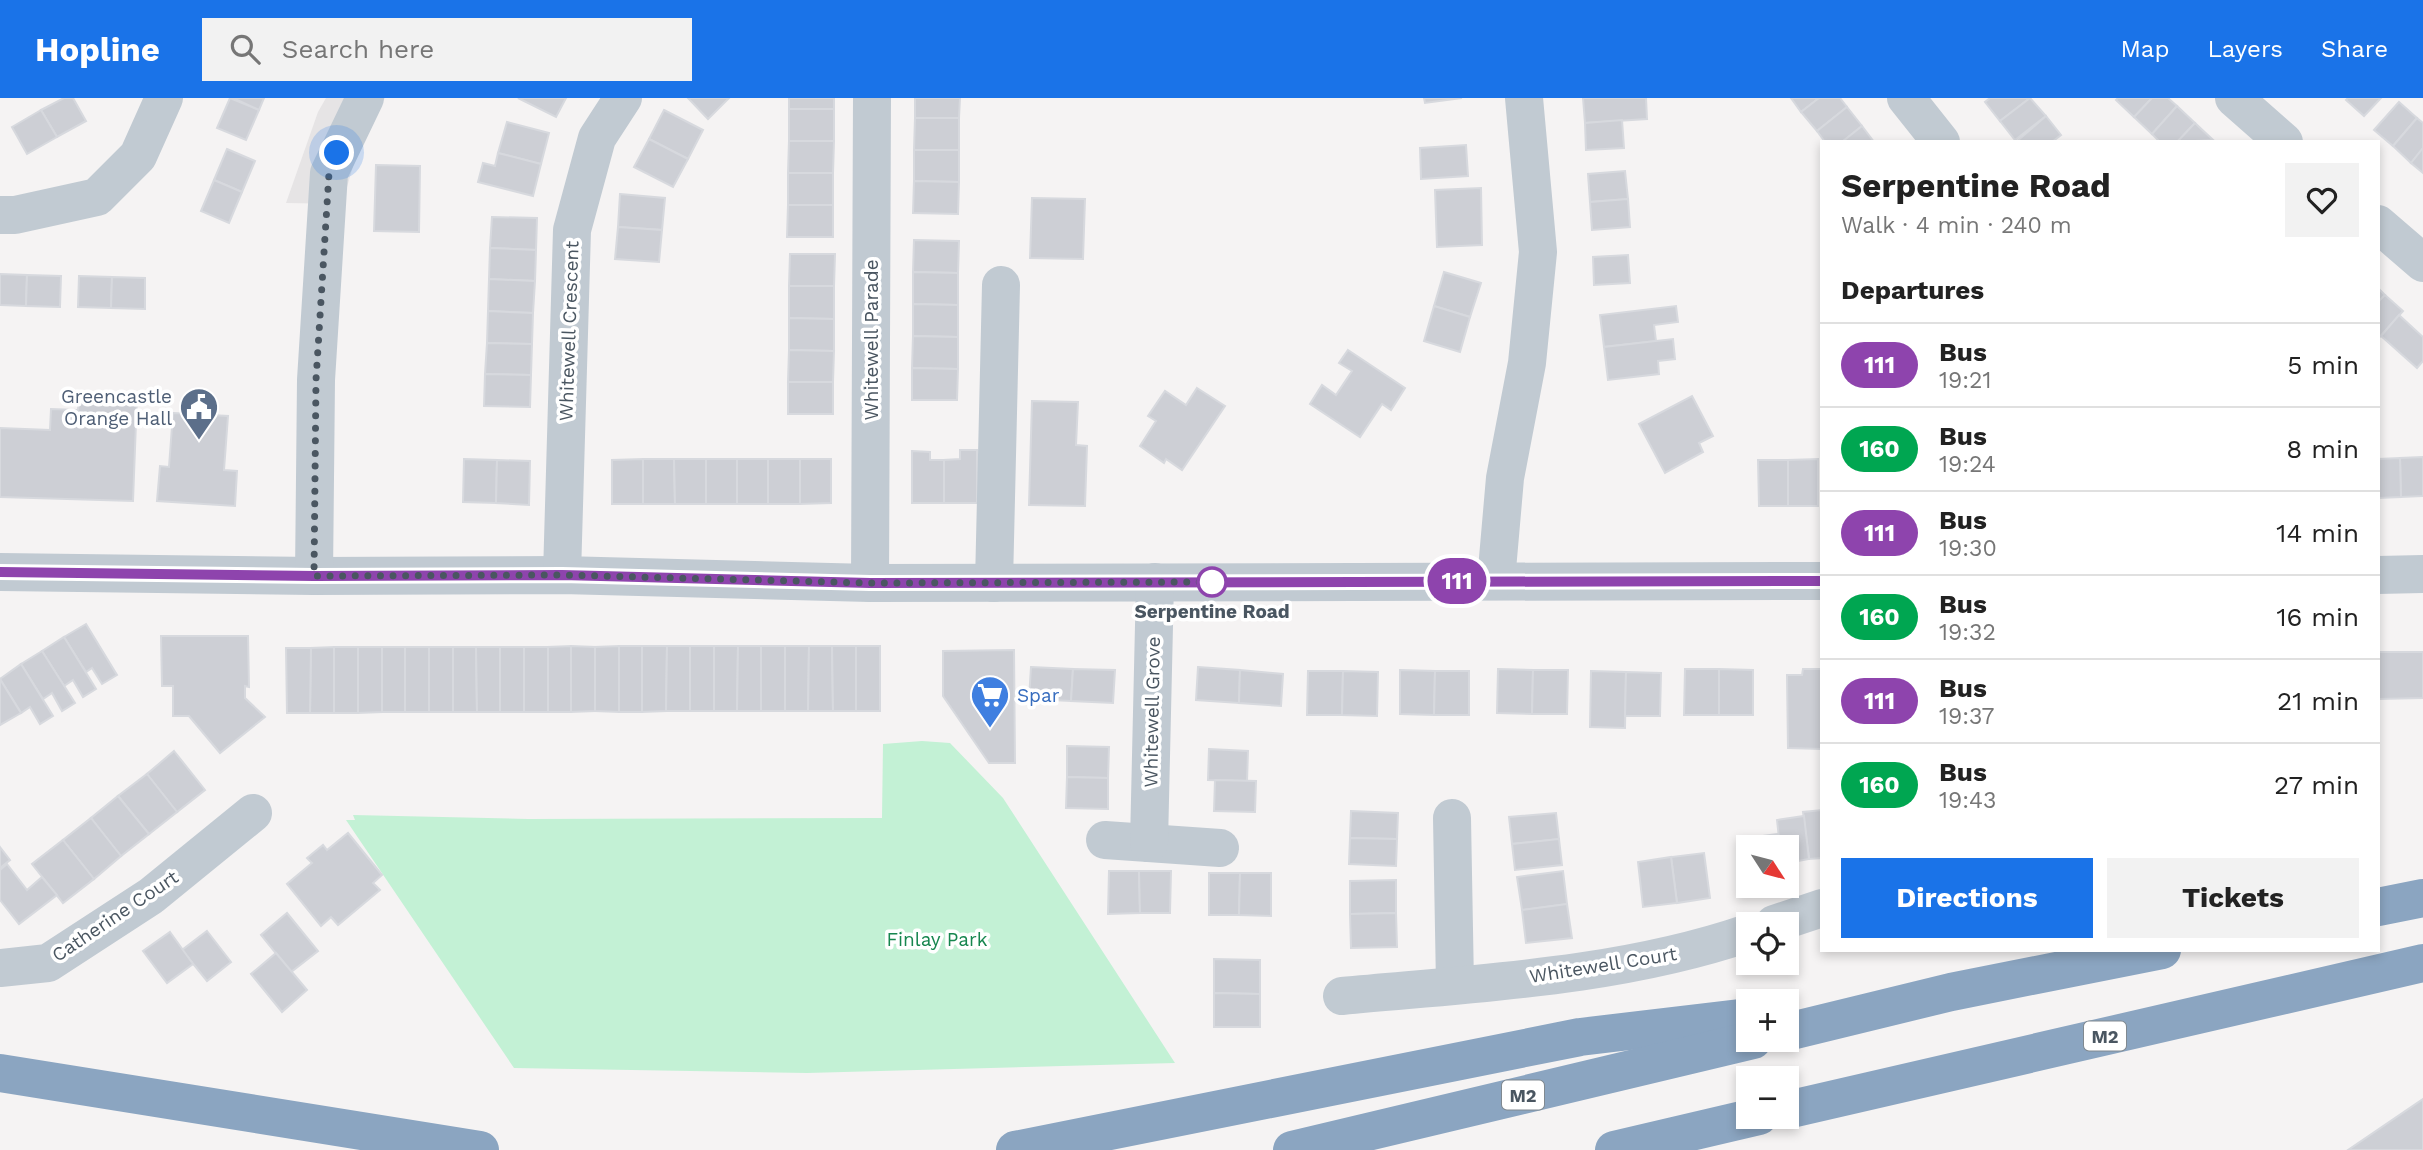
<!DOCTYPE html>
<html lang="en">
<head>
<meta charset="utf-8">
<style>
	:root { --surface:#fff; --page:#f2f2f2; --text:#222; --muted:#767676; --line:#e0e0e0; --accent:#1a73e8 }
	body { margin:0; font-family:"Work Sans",sans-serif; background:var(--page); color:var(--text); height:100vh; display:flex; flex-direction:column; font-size:26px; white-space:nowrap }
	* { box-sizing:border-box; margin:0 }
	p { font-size:23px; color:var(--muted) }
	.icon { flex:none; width:38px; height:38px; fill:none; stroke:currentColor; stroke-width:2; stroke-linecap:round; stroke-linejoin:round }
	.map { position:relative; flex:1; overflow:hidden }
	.panel { position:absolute; left:1820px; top:42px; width:560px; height:812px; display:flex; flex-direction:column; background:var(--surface); border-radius:0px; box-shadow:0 4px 10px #0003 }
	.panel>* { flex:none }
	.badge { padding:0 14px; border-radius:23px; font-size:24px; line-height:46px }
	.needle { width:46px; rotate:126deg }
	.controls { position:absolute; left:1736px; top:737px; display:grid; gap:14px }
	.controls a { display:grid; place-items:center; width:63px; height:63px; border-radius:0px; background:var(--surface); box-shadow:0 4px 10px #0003; font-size:35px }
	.you { position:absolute; width:35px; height:35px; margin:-18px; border:5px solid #fff; border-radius:50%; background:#1a73e8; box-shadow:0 0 0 10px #1a73e833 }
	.map>.badge { position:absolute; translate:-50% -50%; box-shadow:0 0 0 4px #fff }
	h2 { padding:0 21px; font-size:26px; line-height:63px }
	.round { display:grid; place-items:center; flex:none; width:74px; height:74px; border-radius:0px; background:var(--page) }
	.head { display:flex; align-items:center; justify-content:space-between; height:119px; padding:0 21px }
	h1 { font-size:33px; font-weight:700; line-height:52px }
	.primary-button { display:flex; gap:14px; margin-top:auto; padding:14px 21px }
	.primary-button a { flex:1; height:80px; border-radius:0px; background:var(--accent); color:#fff; font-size:28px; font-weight:700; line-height:80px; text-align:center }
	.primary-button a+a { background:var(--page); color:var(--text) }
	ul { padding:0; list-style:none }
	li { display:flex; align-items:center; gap:21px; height:84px; padding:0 21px; border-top:2px solid var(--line) }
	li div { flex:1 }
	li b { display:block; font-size:26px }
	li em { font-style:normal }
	li .badge { min-width:77px; font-weight:700; text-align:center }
	header { display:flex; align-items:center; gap:42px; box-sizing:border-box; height:98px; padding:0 35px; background:var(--accent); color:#fff }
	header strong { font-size:33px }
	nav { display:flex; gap:38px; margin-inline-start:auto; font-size:24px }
	.search { width:490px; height:63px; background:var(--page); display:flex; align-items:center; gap:18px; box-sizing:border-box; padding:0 24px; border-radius:0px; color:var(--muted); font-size:26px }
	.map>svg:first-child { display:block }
	.education { fill:#e6e4e5 }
	.green { fill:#c3f1d5 }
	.building { fill:#cdcfd5; stroke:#d7d9de; stroke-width:2 }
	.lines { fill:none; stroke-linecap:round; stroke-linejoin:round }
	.minor { stroke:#c1cad2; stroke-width:38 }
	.highway { stroke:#8ba5c1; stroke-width:38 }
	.line-casing { stroke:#fff; stroke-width:16 }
	.line { stroke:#8e44ad; stroke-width:10 }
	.walk { stroke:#4a5661; stroke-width:7; stroke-dasharray:0 12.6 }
	.stop-dot { fill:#fff; stroke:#8e44ad; stroke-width:3.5 }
	.labels { text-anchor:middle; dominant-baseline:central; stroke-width:7; stroke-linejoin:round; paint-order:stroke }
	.shield { fill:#fff; stroke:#808990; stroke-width:2 }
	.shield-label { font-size:18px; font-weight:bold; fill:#4a5661 }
	.street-label { font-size:19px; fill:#4a5661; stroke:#fff }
	.service-label { font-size:19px; fill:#4e5e75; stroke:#fff; text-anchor:end }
	.stop-label { font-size:19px; font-weight:bold; fill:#4a5661; stroke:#fff }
	.shop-label { font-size:19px; fill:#366cbe; stroke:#fff; text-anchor:start }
	.park-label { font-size:19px; fill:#17864f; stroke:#fff }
</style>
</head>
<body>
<header>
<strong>Hopline</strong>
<div class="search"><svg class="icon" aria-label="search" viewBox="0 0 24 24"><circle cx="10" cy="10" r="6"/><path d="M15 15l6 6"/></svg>Search here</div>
<nav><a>Map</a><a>Layers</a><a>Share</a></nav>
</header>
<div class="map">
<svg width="2423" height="1052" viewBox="0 0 2423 1052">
	<rect width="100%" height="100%" fill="#f5f3f3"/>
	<path class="education" d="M326,0H385L364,31L342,106L286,105L318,14Z"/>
	<path class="green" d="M922,643L950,645L1003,700L1175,965L807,975L514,970L346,722H355L353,717L528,721L882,720L883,646Z"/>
	<g class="building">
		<path d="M64,0H73L86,23L57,39L41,12Z"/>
		<path d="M230,0L259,12L246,42L217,30Z"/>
		<path d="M233,0H264L259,12Z"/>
		<path d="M518,0H566L556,19Z"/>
		<path d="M688,0H729L708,21Z"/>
		<rect x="789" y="0" width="45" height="11"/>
		<path d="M915,0H960L959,20H915Z"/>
		<path d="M1424,0H1462L1425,5Z"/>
		<path d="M1583,0H1646L1647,21L1585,25Z"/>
		<path d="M1791,0H1819L1801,14Z"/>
		<path d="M1819,0H1840L1847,9L1817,33L1801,14Z"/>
		<path d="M1990,0H2030L2000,23L1985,4Z"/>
		<path d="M2030,0L2046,18L2015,42L2000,23Z"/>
		<path d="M2118,0H2152L2134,19L2116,2Z"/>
		<path d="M2152,0H2168L2177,8L2152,36L2134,19Z"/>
		<path d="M2348,0H2381L2364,18L2346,2Z"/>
		<path d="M2399,4L2417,20L2393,48L2374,32Z"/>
		<path d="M2177,8L2195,25L2177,44H2160L2152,36Z"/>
		<path d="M1847,9L1862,28L1842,44H1825L1817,33Z"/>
		<rect x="789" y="11" width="45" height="32"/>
		<path d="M41,12L57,39L27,56L12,29Z"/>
		<path d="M664,12L703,32L688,61L649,41Z"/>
		<path d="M2046,18L2061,37L2052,44H2016Z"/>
		<path d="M915,20H959V52H914Z"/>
		<path d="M2417,20L2423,25V50L2411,65L2393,48Z"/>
		<path d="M1622,22L1624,50L1586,52L1585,25Z"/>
		<path d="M507,24L549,35L541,66L498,55Z"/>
		<path d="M2195,25L2213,42L2177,44Z"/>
		<path d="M1862,28L1874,44H1842Z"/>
		<path d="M649,41L688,61L673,89L634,69Z"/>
		<path d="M789,43H834L833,75H788Z"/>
		<path d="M1466,47L1468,78L1421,81L1420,50Z"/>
		<path d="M2423,50V75L2411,65Z"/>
		<path d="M227,51L255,63L242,94L214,82Z"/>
		<path d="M914,52H959V84L914,83Z"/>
		<path d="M498,55L541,66L533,98L478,84L483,65L495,68Z"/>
		<path d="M376,67L420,68L419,134L374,133Z"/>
		<path d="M1625,73L1628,101L1590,104L1588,76Z"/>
		<rect x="788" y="75" width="45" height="32"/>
		<path d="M214,82L242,94L229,125L201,113Z"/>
		<path d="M914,83L959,84L958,116L913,115Z"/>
		<path d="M1481,90L1482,147L1437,149L1435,92Z"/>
		<path d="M620,96L665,100L662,132L618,129Z"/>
		<path d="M1032,100L1085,101L1083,161L1030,160Z"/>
		<path d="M1628,101L1630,129L1592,132L1590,104Z"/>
		<path d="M788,107H833V139H787Z"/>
		<path d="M492,119L537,120L536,152L490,150Z"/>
		<path d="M618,129L662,132L659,164L615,161Z"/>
		<path d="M914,142L959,143L958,175L913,174Z"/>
		<path d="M490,150L536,152L535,183L489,181Z"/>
		<path d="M790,156H835L834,188H789Z"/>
		<path d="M1628,157L1630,185L1594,187L1593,159Z"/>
		<path d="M913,174L958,175V207L913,206Z"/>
		<path d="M1444,174L1481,185L1470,219L1434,208Z"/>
		<path d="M0,176L27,177L26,208L0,207Z"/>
		<path d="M27,177L61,178L60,209L26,208Z"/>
		<path d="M79,178L112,179L111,210L78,209Z"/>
		<path d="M112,179L145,180V211L111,210Z"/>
		<path d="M489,181L535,183L533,215L488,213Z"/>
		<path d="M789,188H834V221L789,220Z"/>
		<path d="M2378,190L2385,197L2378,204Z"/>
		<path d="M2385,197L2403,213L2378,241V204Z"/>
		<path d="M913,206L958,207V239L913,238Z"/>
		<path d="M1434,208L1470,219L1460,254L1424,243Z"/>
		<path d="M1676,208L1678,224L1654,227L1656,243L1604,249L1600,217Z"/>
		<path d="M488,213L533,215L532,246L487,245Z"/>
		<path d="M2399,217L2423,239V263L2417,270L2381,238Z"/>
		<path d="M789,220L834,221V253L789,252Z"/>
		<path d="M913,238L958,239V271L912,270Z"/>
		<path d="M1673,241L1675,261L1658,263L1659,276L1608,282L1604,249Z"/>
		<path d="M487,245L532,246L531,277L485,276Z"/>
		<path d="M789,252L834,253L833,284H788Z"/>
		<path d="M1348,252L1405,290L1391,312L1382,306L1360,339L1310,306L1322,287L1336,297L1352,273L1339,265Z"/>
		<path d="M912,270L958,271L957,302H912Z"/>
		<path d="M485,276L531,277L530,309L484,308Z"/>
		<rect x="788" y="284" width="45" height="32"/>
		<path d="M1197,290L1225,308L1182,372L1166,361L1164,365L1140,348L1156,323L1148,318L1165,293L1186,307Z"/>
		<path d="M79,296L137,298L133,403L0,399V330L50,332L51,311L78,312Z"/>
		<path d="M1692,298L1713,338L1699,345L1703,354L1665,375L1639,326Z"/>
		<path d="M1032,303L1078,304L1076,347L1087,348L1085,408L1029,407Z"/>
		<path d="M173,315L228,318L224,372L237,373L235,408L157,403L160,368L169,369Z"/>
		<path d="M960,352H977V405H944V362L960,361Z"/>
		<path d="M912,353L930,354V362H944V405H912Z"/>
		<path d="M2423,359V398L2401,399L2400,360Z"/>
		<path d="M2400,360L2401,399L2378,400V361Z"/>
		<path d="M464,361L497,362L496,405L463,404Z"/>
		<path d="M643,361V406H612V362Z"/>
		<path d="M643,361H674L675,406H643Z"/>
		<path d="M674,361H706V406H675Z"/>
		<rect x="706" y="361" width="31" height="45"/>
		<rect x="737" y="361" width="31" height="45"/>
		<rect x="768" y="361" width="32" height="45"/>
		<path d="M800,361H831V405L800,406Z"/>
		<path d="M1818,361V408H1788V362Z"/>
		<path d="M497,362L530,363L529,407L496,405Z"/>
		<path d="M1758,362H1788V408H1759Z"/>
		<path d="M86,526L117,577L102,586L92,570L86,574L64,539Z"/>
		<path d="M161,538H248L249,589L245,588V600L265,619L220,655L189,618H173V588H162Z"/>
		<path d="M64,539L96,591L83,599L73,582L64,588L42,553Z"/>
		<path d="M571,548V614H548V549Z"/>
		<path d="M571,548L595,549V613L571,614Z"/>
		<path d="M619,548V614L595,613V549Z"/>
		<rect x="619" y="548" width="23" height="66"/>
		<path d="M642,548H667L666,613L642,614Z"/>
		<path d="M667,548H690V613H666Z"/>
		<rect x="690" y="548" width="24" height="65"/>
		<path d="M714,548H738L737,613H714Z"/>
		<path d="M738,548H761V613H737Z"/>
		<rect x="761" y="548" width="24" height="65"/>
		<path d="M785,548H809L808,613H785Z"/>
		<path d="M809,548H832L833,613H808Z"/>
		<path d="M832,548H856V613H833Z"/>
		<rect x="856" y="548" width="24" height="65"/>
		<path d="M334,549V615H310L311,550Z"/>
		<rect x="334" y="549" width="24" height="66"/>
		<path d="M358,549H382V614L358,615Z"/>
		<rect x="382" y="549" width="23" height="65"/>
		<rect x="405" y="549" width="24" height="65"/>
		<rect x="429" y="549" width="24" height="65"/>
		<path d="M453,549H476L477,614H453Z"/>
		<path d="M476,549H500V614H477Z"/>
		<rect x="500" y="549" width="24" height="65"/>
		<rect x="524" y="549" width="24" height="65"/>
		<path d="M286,550H311L310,615H287Z"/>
		<path d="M1014,552L1015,665H989L943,598V553Z"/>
		<path d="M42,553L75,605L62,613L52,595L43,601L21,566Z"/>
		<path d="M2378,554H2423V600L2378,601Z"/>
		<path d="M21,566L53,618L40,626L30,609L21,615L0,581Z"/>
		<path d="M1031,569L1073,571L1071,603L1029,601Z"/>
		<path d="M1198,569L1240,572L1239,605L1196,602Z"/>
		<path d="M1073,571L1115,572L1113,605L1071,603Z"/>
		<path d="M1498,571L1533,572L1532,616L1497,615Z"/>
		<path d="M1685,571H1719V617H1684Z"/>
		<path d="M1719,571L1753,572V617H1719Z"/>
		<path d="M1803,571H1822V651L1788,650L1787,577H1802Z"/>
		<path d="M1240,572L1283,576L1281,608L1239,605Z"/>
		<path d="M1400,572L1435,573L1434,617L1400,616Z"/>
		<path d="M1533,572H1568L1567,616H1532Z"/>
		<path d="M1308,573H1343L1342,617H1307Z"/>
		<path d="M1343,573L1378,574L1377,618L1342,617Z"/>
		<path d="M1435,573H1469V617H1434Z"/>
		<path d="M1591,573L1626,574L1625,630L1590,629Z"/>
		<path d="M1626,574L1661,575L1660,618H1625Z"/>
		<path d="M0,581L21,615L0,627Z"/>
		<path d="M1067,648L1109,649L1108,680L1067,679Z"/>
		<path d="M1209,651L1248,653L1247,683L1208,682Z"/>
		<path d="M174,653L205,692L177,714L147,676Z"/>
		<path d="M147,676L177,714L149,736L118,698Z"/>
		<path d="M1067,679L1108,680V711L1066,710Z"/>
		<path d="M1215,682L1256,683L1255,714L1214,713Z"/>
		<path d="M118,698L149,736L121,758L91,720Z"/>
		<path d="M1822,712V760L1809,761L1803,714Z"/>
		<path d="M1351,713L1398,715L1397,741L1350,740Z"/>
		<path d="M1556,715L1559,741L1512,746L1509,719Z"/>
		<path d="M1804,718L1809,761L1787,765V749H1780L1777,722Z"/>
		<path d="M91,720L121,758L94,781L63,742Z"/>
		<path d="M348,735L382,777L373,785L380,792L338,827L331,819L321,828L287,786L312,765L307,760L323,747L327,752Z"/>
		<path d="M1778,736L1779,749H1748V788H1785L1746,793L1740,741Z"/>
		<path d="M1350,740L1397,741L1396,768L1349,766Z"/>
		<path d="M1559,741L1562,767L1515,772L1512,746Z"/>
		<path d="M63,742L94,781L63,805L32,766Z"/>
		<path d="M0,749L10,762L0,770Z"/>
		<path d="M1704,755L1710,800L1677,805L1671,759Z"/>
		<path d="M1671,759L1677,805L1643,809L1638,764Z"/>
		<path d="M7,766L27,792L42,779L57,797L19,826L0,802V772Z"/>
		<path d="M1109,773H1139L1140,815L1108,816Z"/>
		<path d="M1139,773H1171L1170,815H1140Z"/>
		<path d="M1563,773L1567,806L1522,812L1517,779Z"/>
		<path d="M1209,775H1240L1239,817H1209Z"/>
		<path d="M1240,775H1271V818L1239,817Z"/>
		<path d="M1396,782V815L1350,816V783Z"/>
		<path d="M1567,806L1572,840L1526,845L1522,812Z"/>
		<path d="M287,815L318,853L291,874L261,837Z"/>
		<path d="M1396,815L1397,849L1351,850L1350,816Z"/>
		<path d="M207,833L231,864L207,883L182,852Z"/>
		<path d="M170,834L193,866L167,885L143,853Z"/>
		<path d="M276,855L307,892L282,914L251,876Z"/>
		<path d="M1214,861L1260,862V896L1214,895Z"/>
		<path d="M1214,895L1260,896V929H1214Z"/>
		<path d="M2423,1001V1052H2348Z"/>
	</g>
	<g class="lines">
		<g class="minor">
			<path d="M1906,0L1941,44"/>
			<path d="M2234,0L2284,44"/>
			<path d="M0,117H15L97,99L138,58L164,0"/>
			<path d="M2378,126L2423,165"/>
			<path d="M0,474L314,478L562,477L870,485L1822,483"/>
			<path d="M562,477L572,132L597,40L623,0"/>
			<path d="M2378,477L2423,476"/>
			<path d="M314,478L316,282L329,75L365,0"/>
			<path d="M1496,483L1505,380L1527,265L1538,154L1524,0"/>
			<path d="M870,485L872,0"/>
			<path d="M994,485L1001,187"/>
			<path d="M1452,720L1455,887"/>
			<path d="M1105,742L1220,750"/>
			<path d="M1149,745L1155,484"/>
			<path d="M1774,826L1822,810"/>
			<path d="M0,870L48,865L151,798L253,715"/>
			<path d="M1342,898C1478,885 1619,879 1748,835"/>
		</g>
		<g class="highway">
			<path d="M2378,809L2423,800"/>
			<path d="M1787,934L1951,894L2162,852"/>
			<path d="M0,975L480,1052"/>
			<path d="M1787,1012L2423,865"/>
			<path d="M1015,1052L1580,939L1748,919"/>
			<path d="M1292,1052L1753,942"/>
			<path d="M1614,1052L1759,1018"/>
		</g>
	</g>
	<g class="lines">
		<g class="line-casing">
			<path id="line" d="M0,474L314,478L562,477L870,485L1822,483"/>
		</g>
		<use href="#line" class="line"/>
		<path class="walk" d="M337,55L329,75L316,282L314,478L562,477L870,485L1212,484"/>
	</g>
	<defs>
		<g id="civic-pin" transform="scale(2.0125)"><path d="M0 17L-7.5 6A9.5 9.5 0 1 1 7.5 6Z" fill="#5c6f8a" stroke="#fff"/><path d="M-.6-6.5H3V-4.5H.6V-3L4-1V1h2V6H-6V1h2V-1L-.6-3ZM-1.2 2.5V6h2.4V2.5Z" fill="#fff"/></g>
		<g id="supermarket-pin" transform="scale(2.0125)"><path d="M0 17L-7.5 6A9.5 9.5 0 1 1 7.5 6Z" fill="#3f7fe0" stroke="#fff"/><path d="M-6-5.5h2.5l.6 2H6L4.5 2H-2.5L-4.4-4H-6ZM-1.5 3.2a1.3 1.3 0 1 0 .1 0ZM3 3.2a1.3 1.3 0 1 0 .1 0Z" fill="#fff"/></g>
	</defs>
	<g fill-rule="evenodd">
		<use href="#civic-pin" x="199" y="309"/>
		<use href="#supermarket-pin" x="990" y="597"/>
	</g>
	<circle class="stop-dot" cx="1212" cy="484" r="14"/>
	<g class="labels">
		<g class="shield">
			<rect x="2084" y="923.5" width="42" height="29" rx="5"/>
			<rect x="1502" y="982.5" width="42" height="29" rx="5"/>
		</g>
		<g class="shield-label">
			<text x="2105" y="938">M2</text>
			<text x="1523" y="997">M2</text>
		</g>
		<g class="street-label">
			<text transform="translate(569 233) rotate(-88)">Whitewell Crescent</text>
			<text transform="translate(871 242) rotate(-90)">Whitewell Parade</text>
			<text transform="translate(1152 614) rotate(-89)">Whitewell Grove</text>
			<text transform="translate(115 818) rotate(-34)">Catherine Court</text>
			<text transform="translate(1603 867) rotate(-9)">Whitewell Court</text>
		</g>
		<g class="service-label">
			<text x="172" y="298">Greencastle<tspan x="172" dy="22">Orange Hall</tspan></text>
		</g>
		<g class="stop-label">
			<text x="1212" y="513">Serpentine Road</text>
		</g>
		<g class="shop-label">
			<text x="1017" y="597">Spar</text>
		</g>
		<g class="park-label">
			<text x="937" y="841">Finlay Park</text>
		</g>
	</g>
</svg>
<div class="controls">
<a><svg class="needle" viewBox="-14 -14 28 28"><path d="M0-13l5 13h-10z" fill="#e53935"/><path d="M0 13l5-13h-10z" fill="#767676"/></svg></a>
<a><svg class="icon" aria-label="locate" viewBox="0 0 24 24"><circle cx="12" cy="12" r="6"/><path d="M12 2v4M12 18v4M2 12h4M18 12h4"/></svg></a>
<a>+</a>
<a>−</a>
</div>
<div class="you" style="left:337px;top:55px"></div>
<b class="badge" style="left:1457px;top:483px;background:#8e44ad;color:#fff">111</b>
<section class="panel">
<div class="head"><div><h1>Serpentine Road</h1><p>Walk · 4 min · 240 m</p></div><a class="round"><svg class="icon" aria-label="heart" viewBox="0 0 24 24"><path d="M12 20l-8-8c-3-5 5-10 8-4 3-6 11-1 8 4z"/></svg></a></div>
<h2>Departures</h2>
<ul>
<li><span class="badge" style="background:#8e44ad;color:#fff">111</span><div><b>Bus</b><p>19:21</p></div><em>5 min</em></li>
<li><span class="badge" style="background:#00a651;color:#fff">160</span><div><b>Bus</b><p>19:24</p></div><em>8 min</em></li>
<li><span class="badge" style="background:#8e44ad;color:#fff">111</span><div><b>Bus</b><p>19:30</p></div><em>14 min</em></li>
<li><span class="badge" style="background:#00a651;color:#fff">160</span><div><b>Bus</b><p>19:32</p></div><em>16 min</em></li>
<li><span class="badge" style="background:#8e44ad;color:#fff">111</span><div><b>Bus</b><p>19:37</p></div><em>21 min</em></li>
<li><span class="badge" style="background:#00a651;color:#fff">160</span><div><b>Bus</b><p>19:43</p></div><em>27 min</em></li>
</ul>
<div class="primary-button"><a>Directions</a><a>Tickets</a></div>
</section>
</div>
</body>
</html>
